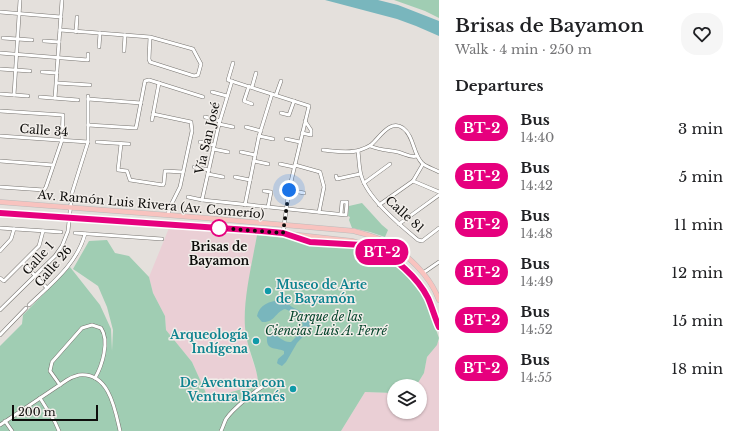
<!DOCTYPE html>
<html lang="en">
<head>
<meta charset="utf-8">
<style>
	:root { --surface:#fff; --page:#f6f6f6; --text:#202124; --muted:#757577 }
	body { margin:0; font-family:"Libre Baskerville",serif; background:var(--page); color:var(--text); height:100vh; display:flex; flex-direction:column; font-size:15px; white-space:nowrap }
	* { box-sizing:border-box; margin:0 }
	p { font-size:13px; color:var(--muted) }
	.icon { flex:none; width:22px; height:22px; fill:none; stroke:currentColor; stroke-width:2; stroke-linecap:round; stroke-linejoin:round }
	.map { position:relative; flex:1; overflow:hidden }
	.details { display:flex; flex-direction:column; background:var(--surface); width:300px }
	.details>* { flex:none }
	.badge { padding:0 8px; border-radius:13px; font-size:14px; line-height:26px }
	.fabs { position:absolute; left:387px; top:379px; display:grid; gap:8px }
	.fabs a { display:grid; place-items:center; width:40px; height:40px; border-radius:50%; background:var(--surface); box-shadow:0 1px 3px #0004; font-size:20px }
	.scale { position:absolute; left:12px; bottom:10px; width:86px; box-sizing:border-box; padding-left:4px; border:2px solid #0e0d0b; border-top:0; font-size:11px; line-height:14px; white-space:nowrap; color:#0e0d0b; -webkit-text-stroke:3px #f1ede9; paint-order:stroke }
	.you { position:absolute; width:20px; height:20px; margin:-10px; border:3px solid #fff; border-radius:50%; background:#1a73e8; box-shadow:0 0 0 6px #1a73e833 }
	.map>.badge { position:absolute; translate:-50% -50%; box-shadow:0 0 0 2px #fff }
	h2 { padding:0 16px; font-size:15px; line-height:36px }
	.round { display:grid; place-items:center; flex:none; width:42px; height:42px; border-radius:16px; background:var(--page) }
	.head { display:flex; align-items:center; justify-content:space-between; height:68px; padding:0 16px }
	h1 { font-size:19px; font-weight:600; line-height:30px }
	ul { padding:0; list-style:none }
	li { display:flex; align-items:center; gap:12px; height:48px; padding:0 16px }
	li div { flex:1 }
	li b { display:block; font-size:15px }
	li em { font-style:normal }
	li .badge { min-width:44px; font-weight:700; text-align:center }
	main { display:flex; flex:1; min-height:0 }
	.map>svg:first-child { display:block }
	.commercial { fill:#eacfd5 }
	.green { fill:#a0cdb3 }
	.water { fill:#79b6bd }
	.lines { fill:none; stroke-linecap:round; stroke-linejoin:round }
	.street-casing { stroke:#777470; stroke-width:4 }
	.primary-casing { stroke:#bcbbbb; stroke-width:5.5 }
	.street { stroke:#fff; stroke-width:3 }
	.primary { stroke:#f8c3bf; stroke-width:4.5 }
	.line-casing { stroke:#fff; stroke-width:9 }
	.line { stroke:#e6007e; stroke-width:6 }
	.walk { stroke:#0e0d0b; stroke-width:4; stroke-dasharray:0 7.2 }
	.stop-dot { fill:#fff; stroke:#e6007e; stroke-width:2 }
	.culture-dot { fill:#0f9aa8; stroke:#f1ede9; stroke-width:1.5 }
	.labels { text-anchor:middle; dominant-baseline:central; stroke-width:3; stroke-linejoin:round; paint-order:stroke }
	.street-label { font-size:12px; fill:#0e0d0b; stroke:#f1ede9 }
	.stop-label { font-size:12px; font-weight:bold; fill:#0e0d0b; stroke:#f1ede9 }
	.culture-label { font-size:12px; font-weight:bold; fill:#0d838f; stroke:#f1ede9; text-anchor:end }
	.park-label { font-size:12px; font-style:italic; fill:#05442b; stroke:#f1ede9 }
</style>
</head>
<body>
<main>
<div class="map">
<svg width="439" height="431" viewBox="0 0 439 431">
	<rect width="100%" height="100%" fill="#e4e0dc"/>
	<g class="commercial">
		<path d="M169,228L257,235L245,311V328L249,350L257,374L258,381L249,387L214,397L206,393L192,362L166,330L165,316L153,293L149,277Z"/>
		<path d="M439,341V431H341L365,392L394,393V412H420V386H416L424,373L427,357Z"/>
	</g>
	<g class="green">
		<path d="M394,0H439V18L425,11Z"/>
		<path d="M362,203L382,225L388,230L385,237L370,232L352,228L349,220L350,217L348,216L349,206Z"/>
		<path d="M257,235L356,246L377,253L392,261L404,273L422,295L428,307L439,338L437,345L427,357L424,373L416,386H394V393L365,392L341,431H0V346L22,324L23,315L70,267L100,305L111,329L112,351L113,330L107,307L98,286L73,269L89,241L107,240L115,253L129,256L149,277L153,293L165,316L166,330L192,362L206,393L214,397L249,387L258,381C256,363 246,346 245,327C243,299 252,264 257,235Z"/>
	</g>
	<g class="water">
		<path d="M325,0H378L398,5L439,21V36L416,26L397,19Z"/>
		<path d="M280,300C285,301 288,304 292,307C301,312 315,315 309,330L297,343L286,362L282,366L278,364L277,363L278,359L284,354V351C275,347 266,351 267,337L271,334C279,335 283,343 291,342L296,337L303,325C300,316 293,312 285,309C275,312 275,323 262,322L257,316C259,305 270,301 280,300Z"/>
	</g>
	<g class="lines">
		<g class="street-casing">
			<g id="street">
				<path d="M0,12L61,17"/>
				<path d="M60,30L150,37L193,49L201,64L198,75L194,76L150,62L149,59L150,37"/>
				<path d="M76,32L77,17"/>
				<path d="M3,38L32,40"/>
				<path d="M44,41L59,42"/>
				<path d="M99,47L100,33"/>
				<path d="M124,51L125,35"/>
				<path d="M0,53L88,60V54"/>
				<path d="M233,63L228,80L309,106L289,190L283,233"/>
				<path d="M0,69L30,71"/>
				<path d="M42,72L57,73"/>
				<path d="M57,83L90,85"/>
				<path d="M249,86L244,101L252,104"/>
				<path d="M252,87L256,73"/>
				<path d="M212,92L227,96"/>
				<path d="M0,94L28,96"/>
				<path d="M14,95L20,0"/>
				<path d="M276,95L281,81"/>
				<path d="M40,97L78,100"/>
				<path d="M55,98L62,0"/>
				<path d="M88,99L141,103"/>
				<path d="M0,111L63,115L62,140L46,187L44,190L0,187"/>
				<path d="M281,113L289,115L294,101"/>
				<path d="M153,114L191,122L192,131L180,187L169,209L168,215"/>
				<path d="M205,117L220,121"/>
				<path d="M152,120L159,83"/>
				<path d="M219,124L233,127"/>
				<path d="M88,125L136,128L145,81L149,80L203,97"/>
				<path d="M246,127L261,131"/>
				<path d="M302,133L311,135V130L305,121"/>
				<path d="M0,136L88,142"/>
				<path d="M259,136L273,139"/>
				<path d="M286,139L300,142"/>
				<path d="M97,142L129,144"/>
				<path d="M200,142L214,145"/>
				<path d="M121,144L118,170L127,171L130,180L163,185L164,183L165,171L183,172"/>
				<path d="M370,146C379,150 388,150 398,152C406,154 410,158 417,156"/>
				<path d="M213,149L228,152"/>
				<path d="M323,150C334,151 348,154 360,150C363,149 368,147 371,145C380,137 390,119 403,128C414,136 413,154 422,163C426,167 434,169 439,172"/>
				<path d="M358,151C359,159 359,168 361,175C367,198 400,225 418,240L422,241L439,228"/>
				<path d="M241,152L255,155"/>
				<path d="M0,161L53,165"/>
				<path d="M254,161L268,164"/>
				<path d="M280,164L294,167"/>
				<path d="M295,165L320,172L324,187L319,212"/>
				<path d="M194,167L209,170"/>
				<path d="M208,174L223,177"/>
				<path d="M336,176L337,179L360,174"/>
				<path d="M235,177L250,180"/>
				<path d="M413,181L439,192"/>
				<path d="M364,183L390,164"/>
				<path d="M289,190L304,193"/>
				<path d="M264,191L271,192L268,207"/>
				<path d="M188,197L202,200L346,215L347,202H342L341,214"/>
				<path d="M202,200L219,124L232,81"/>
				<path d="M245,205L259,136L272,94"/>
				<path d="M379,205L413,181L423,164"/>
				<path d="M399,224L439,195"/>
				<path d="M0,228L61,232"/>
				<path d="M75,233L162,239"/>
				<path d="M0,251L11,239L14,229"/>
				<path d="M23,263L47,288"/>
				<path d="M423,273L439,262"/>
				<path d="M0,278L4,281L39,246L43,231"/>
				<path d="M29,305C51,284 77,264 85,234"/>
				<path d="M0,310L55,256L62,246L68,231L72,193L88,142V96"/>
				<path d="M0,335L26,308"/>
				<path d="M60,385L50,371L52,362L82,328L92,325L101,328C110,341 102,366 95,378"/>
				<path d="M40,398L55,422L59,431"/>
				<path d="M5,421L12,431"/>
				<path d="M0,425L67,380C70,378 75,376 79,375C109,372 115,409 120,431"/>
				<path d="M221,431C223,427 224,423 226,419C232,410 257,388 268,384"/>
			</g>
		</g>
		<g class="primary-casing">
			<g id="primary">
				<path d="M0,202L206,218L354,231C364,234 374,236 384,241C406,253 430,275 439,300"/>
				<path d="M0,213L167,223L262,231L352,241C383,249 413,268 428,298C432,307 435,318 439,327"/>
			</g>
		</g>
		<use href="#street" class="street"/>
		<use href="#primary" class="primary"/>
	</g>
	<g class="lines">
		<g class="line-casing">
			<path id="line" d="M0,213L262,231L283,233L310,242L362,245C366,244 369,246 373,248C394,256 418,278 428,298C432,307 435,318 439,327"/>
		</g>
		<use href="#line" class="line"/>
		<path class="walk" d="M219,228L283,233L289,190"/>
	</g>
	<circle class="stop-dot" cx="219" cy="228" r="8"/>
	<g class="culture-dot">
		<circle cx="268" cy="291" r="4"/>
		<circle cx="256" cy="341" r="4"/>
		<circle cx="293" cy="389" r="4"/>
	</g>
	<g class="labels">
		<g class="street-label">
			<text transform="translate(44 130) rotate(4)">Calle 34</text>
			<text transform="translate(207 138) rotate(-77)">Vía San José</text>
			<text transform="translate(151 204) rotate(5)">Av. Ramón Luis Rivera (Av. Comerío)</text>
			<text transform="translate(405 214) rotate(42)">Calle 81</text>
			<text transform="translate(38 258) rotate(-48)">Calle 1</text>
			<text transform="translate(53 266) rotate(-49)">Calle 26</text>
		</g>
		<g class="stop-label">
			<text x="219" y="246">Brisas de<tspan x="219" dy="14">Bayamon</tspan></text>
		</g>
		<g class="culture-label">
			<text x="276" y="284" text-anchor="start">Museo de Arte<tspan x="276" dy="14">de Bayamón</tspan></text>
			<text x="248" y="334">Arqueología<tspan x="248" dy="14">Indígena</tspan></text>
			<text x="285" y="382">De Aventura con<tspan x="285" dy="14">Ventura Barnés</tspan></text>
		</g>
		<g class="park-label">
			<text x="326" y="316">Parque de las<tspan x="326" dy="14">Ciencias Luis A. Ferré</tspan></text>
		</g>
	</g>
</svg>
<div class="fabs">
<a><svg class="icon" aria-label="layers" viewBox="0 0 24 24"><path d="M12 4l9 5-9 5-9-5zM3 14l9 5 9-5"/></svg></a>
</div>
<div class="scale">200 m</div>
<div class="you" style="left:289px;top:190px"></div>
<b class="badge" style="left:382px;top:252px;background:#e6007e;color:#fff">BT-2</b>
</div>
<section class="details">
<div class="head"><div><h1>Brisas de Bayamon</h1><p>Walk · 4 min · 250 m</p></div><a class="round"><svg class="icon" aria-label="heart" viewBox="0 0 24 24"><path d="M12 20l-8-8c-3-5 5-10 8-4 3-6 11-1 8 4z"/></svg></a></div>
<h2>Departures</h2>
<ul>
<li><span class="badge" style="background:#e6007e;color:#fff">BT-2</span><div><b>Bus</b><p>14:40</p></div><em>3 min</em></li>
<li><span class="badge" style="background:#e6007e;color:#fff">BT-2</span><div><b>Bus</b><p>14:42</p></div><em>5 min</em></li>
<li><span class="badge" style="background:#e6007e;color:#fff">BT-2</span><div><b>Bus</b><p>14:48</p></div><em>11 min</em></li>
<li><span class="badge" style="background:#e6007e;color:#fff">BT-2</span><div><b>Bus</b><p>14:49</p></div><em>12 min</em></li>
<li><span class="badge" style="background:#e6007e;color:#fff">BT-2</span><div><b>Bus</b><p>14:52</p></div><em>15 min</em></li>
<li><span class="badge" style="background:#e6007e;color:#fff">BT-2</span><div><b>Bus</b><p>14:55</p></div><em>18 min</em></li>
</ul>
</section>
</main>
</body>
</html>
